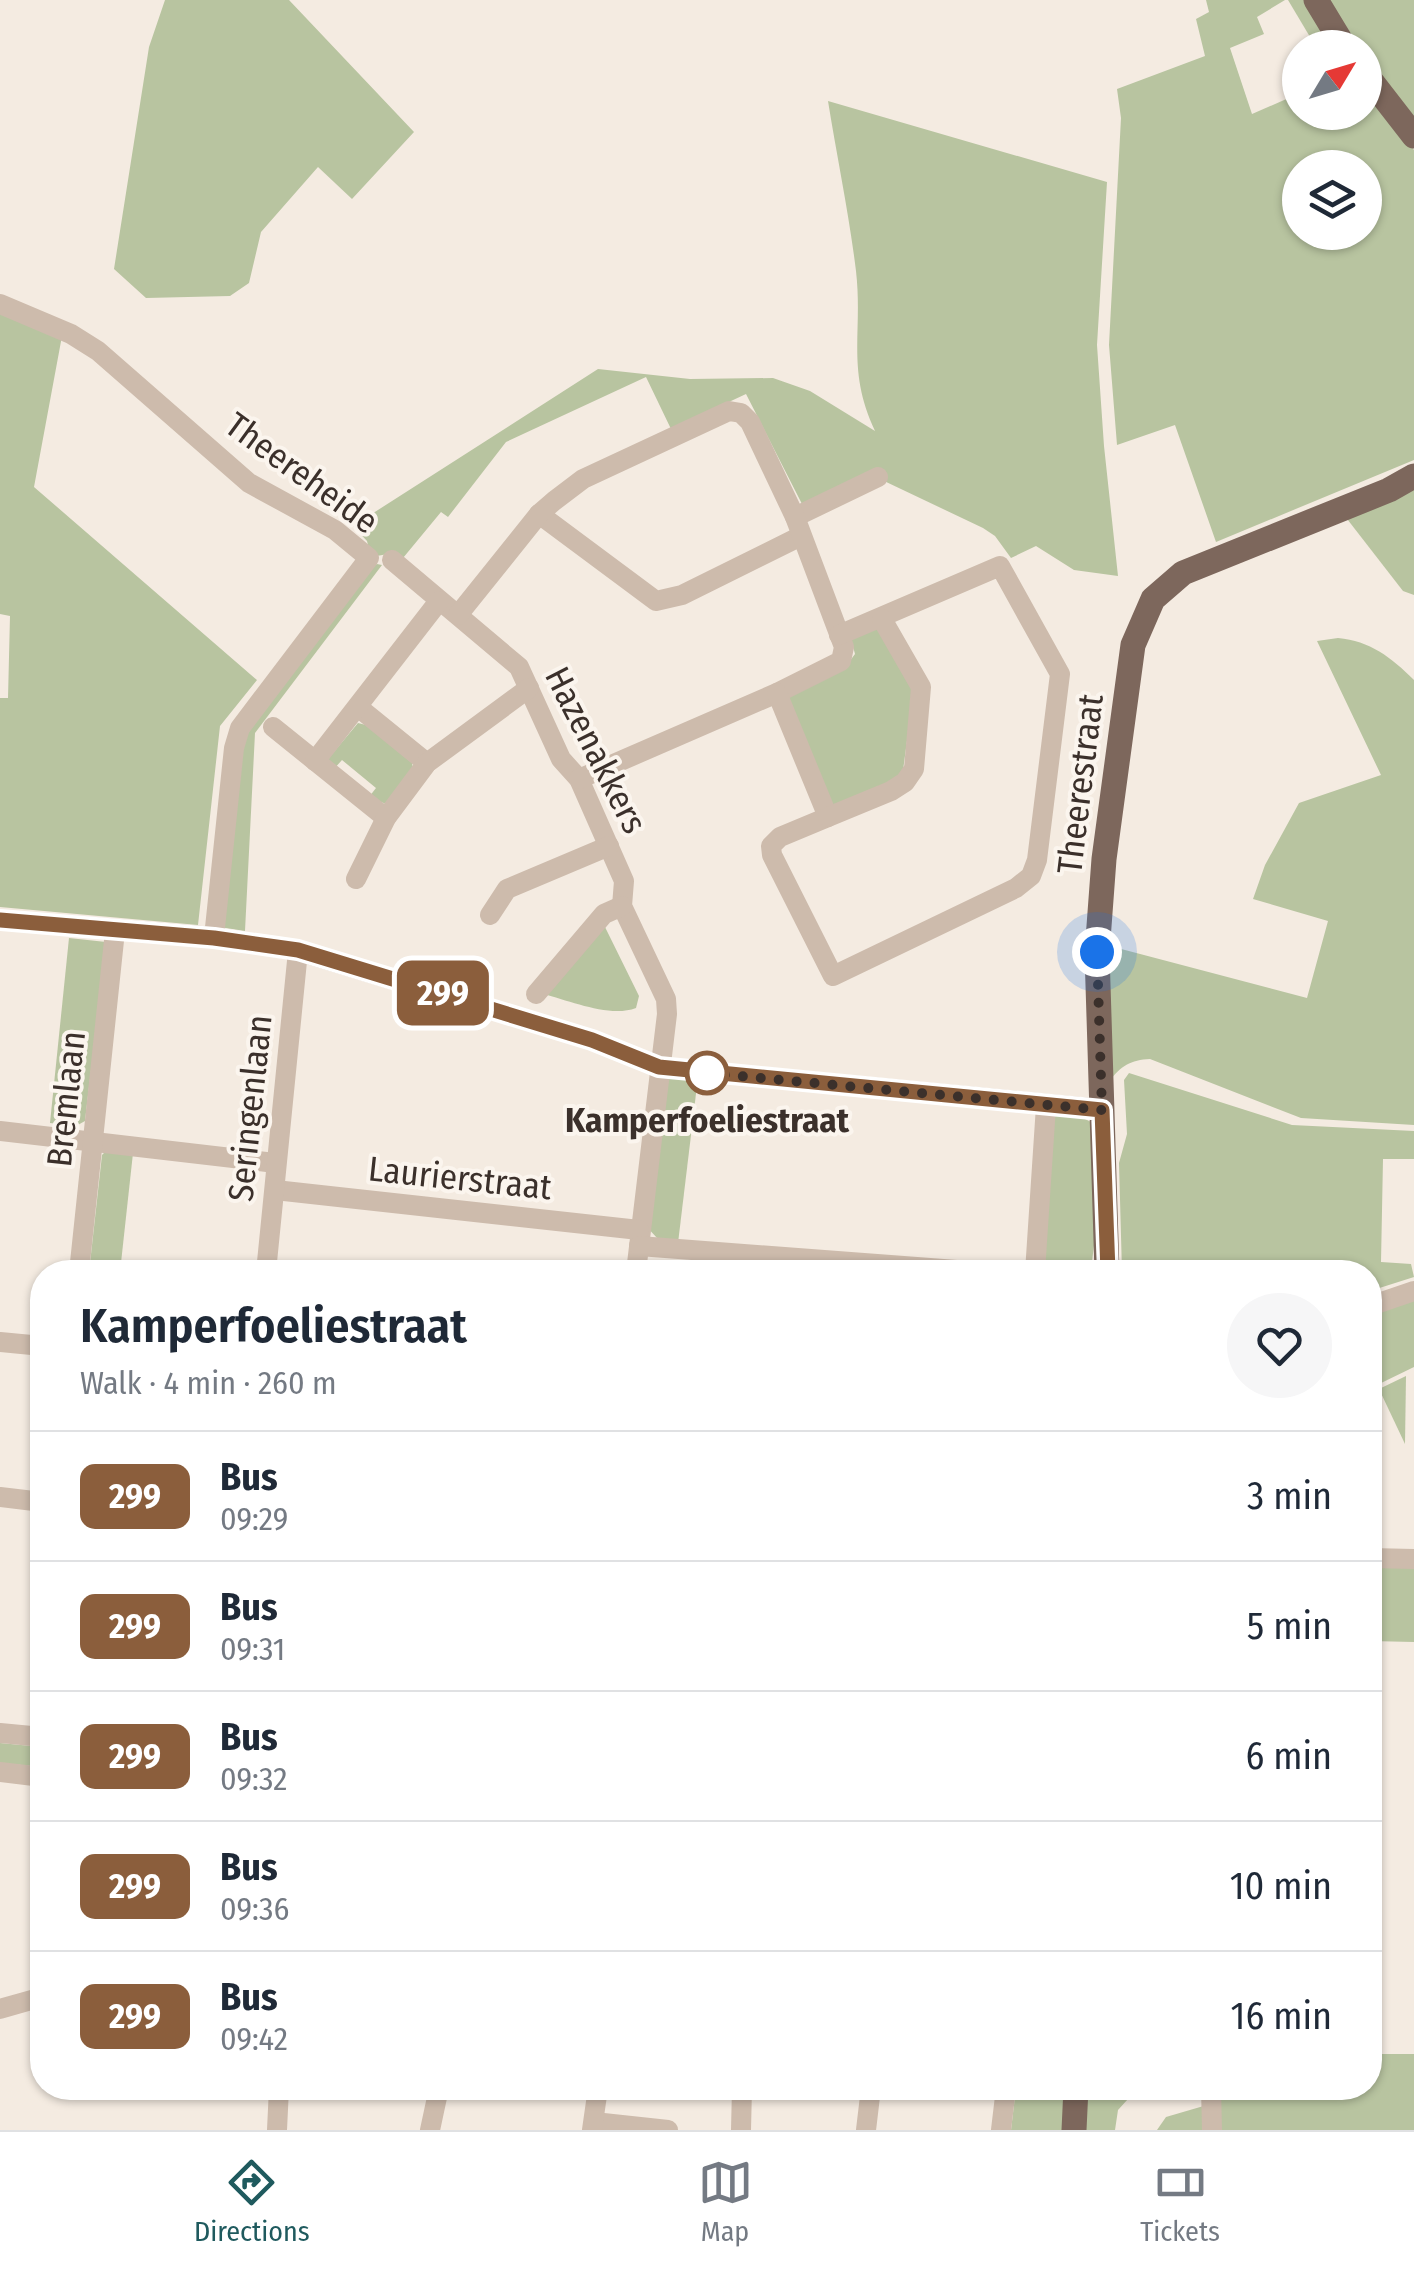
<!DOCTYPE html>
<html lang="en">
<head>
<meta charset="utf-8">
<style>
	:root { --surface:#fff; --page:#f6f6f7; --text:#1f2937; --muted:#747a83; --line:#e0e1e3; --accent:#1f5a5e }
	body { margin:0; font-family:"Fira Sans Condensed",sans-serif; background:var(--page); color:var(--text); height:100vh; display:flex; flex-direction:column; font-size:38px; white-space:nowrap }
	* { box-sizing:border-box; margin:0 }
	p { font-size:32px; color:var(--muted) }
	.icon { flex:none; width:55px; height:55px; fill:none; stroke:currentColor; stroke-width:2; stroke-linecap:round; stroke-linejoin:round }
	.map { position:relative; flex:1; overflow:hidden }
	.drawer { position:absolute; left:30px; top:1260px; width:1352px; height:840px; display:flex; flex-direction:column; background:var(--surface); border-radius:40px; box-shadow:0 2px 8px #0004 }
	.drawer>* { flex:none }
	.badge { padding:0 20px; border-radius:15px; font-size:35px; line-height:65px }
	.needle { width:65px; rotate:52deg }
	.tools { position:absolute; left:1282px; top:30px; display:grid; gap:20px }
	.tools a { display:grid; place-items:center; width:100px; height:100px; border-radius:50%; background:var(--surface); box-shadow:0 2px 8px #0004; font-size:50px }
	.you { position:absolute; width:50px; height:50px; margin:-25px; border:8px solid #fff; border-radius:50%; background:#1a73e8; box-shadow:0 0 0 15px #1a73e833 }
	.map>.badge { position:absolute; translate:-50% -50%; box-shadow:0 0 0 5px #fff }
	.round { display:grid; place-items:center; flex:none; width:105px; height:105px; border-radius:52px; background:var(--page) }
	.head { display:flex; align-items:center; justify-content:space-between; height:170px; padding:0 50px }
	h1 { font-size:48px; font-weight:600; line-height:75px }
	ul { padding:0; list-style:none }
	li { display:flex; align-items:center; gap:30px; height:130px; padding:0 50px; border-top:2px solid var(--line) }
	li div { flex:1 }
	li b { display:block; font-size:38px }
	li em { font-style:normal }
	li .badge { min-width:110px; font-weight:700; text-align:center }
	.dock { display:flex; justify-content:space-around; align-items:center; height:140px; border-top:2px solid var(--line); background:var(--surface); font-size:28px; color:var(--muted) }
	.dock a { display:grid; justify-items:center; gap:5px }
	.dock .current { color:var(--accent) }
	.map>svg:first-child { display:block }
	.green { fill:#b8c4a0; fill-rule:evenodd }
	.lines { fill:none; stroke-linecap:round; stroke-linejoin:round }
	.minor { stroke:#cdbbac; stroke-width:20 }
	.major { stroke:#7d675c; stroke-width:25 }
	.line-casing { stroke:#fff; stroke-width:22 }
	.line { stroke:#8b5e3c; stroke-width:15 }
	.walk { stroke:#3b302b; stroke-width:10; stroke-dasharray:0 18 }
	.stop-dot { fill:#fff; stroke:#8b5e3c; stroke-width:5 }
	.labels { text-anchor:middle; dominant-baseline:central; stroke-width:8; stroke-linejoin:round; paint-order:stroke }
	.street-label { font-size:35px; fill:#3b302b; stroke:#fbf5ee }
	.stop-label { font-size:35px; font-weight:bold; fill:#3b302b; stroke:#fbf5ee }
</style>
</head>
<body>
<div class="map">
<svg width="1414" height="2130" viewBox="0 0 1414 2130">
	<rect width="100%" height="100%" fill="#f4ebe1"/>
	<g class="green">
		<path d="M165,0H289L414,132L352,199L318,167L261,232L249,283L230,296L146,298L114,269L149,47Z"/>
		<path d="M1206,0H1285L1257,17L1264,34L1230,48L1252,114L1300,93V112H1365V86L1414,150V460L1216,542L1175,425L1117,445L1109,345L1121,118L1117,89L1205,56L1196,19L1209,12ZM1300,168H1365V232H1300Z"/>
		<path d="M1288,0H1304L1335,47H1316Z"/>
		<path d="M1324,0H1414V126L1365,62V48L1354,47Z"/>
		<path d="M828,101L1107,182L1097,345L1104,446L1118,576L1074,570L1036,546L1011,558L995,536L983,528L882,480L802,504L746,394L671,429L646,377L506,442L448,517L441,512L403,558L388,554L371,557L367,541L353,526L598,369L690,379L773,378L810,391L875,431C846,369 863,333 856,271C849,214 837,157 828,101Z"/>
		<path d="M0,309L62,336L34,487L257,680L220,726L198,925L0,907V698H8L10,616L0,614Z"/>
		<path d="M1414,483V595L1403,591L1344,515Z"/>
		<path d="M377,564L382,565L255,733L245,931L213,926L234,732L366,570Z"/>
		<path d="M881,625L914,689L902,778L832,810L781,696L846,666L855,654L851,639Z"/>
		<path d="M1338,638C1370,641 1391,657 1414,680V1125L1301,1118L1150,1059C1131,1060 1120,1066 1110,1081L1106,945L1307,998L1328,921L1253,899L1265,865L1299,803L1381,775L1317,641Z"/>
		<path d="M358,723L366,725L412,763L413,768L386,804L369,797L376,788L342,760L333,770L328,759Z"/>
		<path d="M604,925L639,996L636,1008C610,1018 571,1001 543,994Z"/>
		<path d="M69,938L106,942L85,1121L76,1126L50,1123Z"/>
		<path d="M1129,1073L1292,1125L1414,1131V1159H1383L1381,1262L1411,1264L1414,1277L1370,1291V1272H1122L1119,1163L1127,1134L1124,1080Z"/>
		<path d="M663,1074L698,1077L678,1243L658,1239L645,1225Z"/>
		<path d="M1059,1113L1079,1116L1093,1123L1095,1238L1091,1269H1047L1043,1264L1051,1120Z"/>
		<path d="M107,1150L133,1153L120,1272H89L102,1155Z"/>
		<path d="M1414,1297V1367L1377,1385L1370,1370V1311Z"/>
		<path d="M1406,1376L1405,1444L1379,1389Z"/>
		<path d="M1370,1567H1414V1642L1370,1641Z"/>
		<path d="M0,1743L42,1747V1767L0,1763Z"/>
		<path d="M1370,2054H1414V2130H1219L1217,2088H1370Z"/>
		<path d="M1016,2088H1065L1063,2130H1011Z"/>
		<path d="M1087,2088H1138L1118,2110L1115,2130H1084Z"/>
		<path d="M1207,2105V2130H1157L1166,2117Z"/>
	</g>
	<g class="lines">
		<g class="minor">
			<path d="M0,304L71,334L98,351L249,483L335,530L369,558L240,728L234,748L214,937"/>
			<path d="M539,514L656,601L682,595L801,536"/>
			<path d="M795,517L878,477"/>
			<path d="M392,560L519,667L561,759L579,779L624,881L622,906L666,999L667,1014L636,1272"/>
			<path d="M458,615L539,514L554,501L583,479L729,411L741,413L750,422L795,517L844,647L841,661L777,693L579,779"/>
			<path d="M777,693L828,817L780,837L771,846L772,855L833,976L1016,888L1031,876L1037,860L1060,674L1000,566L839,635"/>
			<path d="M358,707L427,763"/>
			<path d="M273,727L386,818"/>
			<path d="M315,761L439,601"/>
			<path d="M828,817L891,791L905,782L914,769L921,687L882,619"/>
			<path d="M356,879L386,818L427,763L529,688"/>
			<path d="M490,915L507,889L609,846"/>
			<path d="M0,920L214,937L298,951L592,1040L659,1067L1101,1109"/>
			<path d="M536,994L604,914L622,906"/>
			<path d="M0,1131L275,1163"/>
			<path d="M275,1190L639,1230"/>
			<path d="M639,1246L983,1272"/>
			<path d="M79,1272L115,931"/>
			<path d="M266,1272L298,951"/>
			<path d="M1035,1272L1046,1106"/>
			<path d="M1370,1306L1414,1291"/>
			<path d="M0,1342L42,1346"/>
			<path d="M0,1497L42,1502"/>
			<path d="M1370,1558L1414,1559"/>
			<path d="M0,1733L42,1737"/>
			<path d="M0,1772L42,1777"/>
			<path d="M0,2009L42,1997"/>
			<path d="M1211,2088L1212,2130"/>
			<path d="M594,2122L668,2130"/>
			<path d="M277,2130L279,2088"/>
			<path d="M430,2130L439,2088"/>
			<path d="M592,2130L598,2088"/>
			<path d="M741,2130L742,2088"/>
			<path d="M866,2130L871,2088"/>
			<path d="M1001,2130L1006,2088"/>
		</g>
		<g class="major">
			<path d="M1316,0L1345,48"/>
			<path d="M1365,73L1414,136"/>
			<path d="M1107,1272L1097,953L1104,859L1133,645L1153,599L1183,573L1389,490L1414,476"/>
			<path d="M1074,2130L1076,2088"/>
		</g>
	</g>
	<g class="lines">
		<g class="line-casing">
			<path id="line" d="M0,920L214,938L298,950L592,1040L659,1067L1102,1110L1108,1272"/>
		</g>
		<use href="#line" class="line"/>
		<path class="walk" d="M707,1073L1102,1110L1097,952"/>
	</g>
	<circle class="stop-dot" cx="707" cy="1073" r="20"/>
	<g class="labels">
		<g class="street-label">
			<text transform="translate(302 473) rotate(36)">Theereheide</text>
			<text transform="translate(596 750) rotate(63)">Hazenakkers</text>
			<text transform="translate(1080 784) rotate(-83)">Theerestraat</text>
			<text transform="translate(66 1099) rotate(-84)">Bremlaan</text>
			<text transform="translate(250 1108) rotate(-84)">Seringenlaan</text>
			<text transform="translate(460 1178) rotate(6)">Laurierstraat</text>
		</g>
		<g class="stop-label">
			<text x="707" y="1120">Kamperfoeliestraat</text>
		</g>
	</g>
</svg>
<div class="tools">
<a><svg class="needle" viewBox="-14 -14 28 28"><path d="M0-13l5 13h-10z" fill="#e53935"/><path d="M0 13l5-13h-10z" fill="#747a83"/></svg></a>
<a><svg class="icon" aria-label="layers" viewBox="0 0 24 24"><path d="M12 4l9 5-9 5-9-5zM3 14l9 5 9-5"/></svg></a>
</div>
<div class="you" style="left:1097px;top:952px"></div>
<b class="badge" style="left:443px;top:993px;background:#8b5e3c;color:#fff">299</b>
<section class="drawer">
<div class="head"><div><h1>Kamperfoeliestraat</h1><p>Walk · 4 min · 260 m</p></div><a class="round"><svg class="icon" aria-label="heart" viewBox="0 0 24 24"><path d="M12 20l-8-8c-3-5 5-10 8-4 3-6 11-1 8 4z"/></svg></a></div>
<ul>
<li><span class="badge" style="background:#8b5e3c;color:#fff">299</span><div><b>Bus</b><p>09:29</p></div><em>3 min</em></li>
<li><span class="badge" style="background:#8b5e3c;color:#fff">299</span><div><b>Bus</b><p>09:31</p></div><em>5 min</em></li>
<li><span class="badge" style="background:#8b5e3c;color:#fff">299</span><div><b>Bus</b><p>09:32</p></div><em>6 min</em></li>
<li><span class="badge" style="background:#8b5e3c;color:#fff">299</span><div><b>Bus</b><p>09:36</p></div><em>10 min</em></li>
<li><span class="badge" style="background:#8b5e3c;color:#fff">299</span><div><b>Bus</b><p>09:42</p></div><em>16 min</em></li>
</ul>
</section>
</div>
<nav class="dock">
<a class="current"><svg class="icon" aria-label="directions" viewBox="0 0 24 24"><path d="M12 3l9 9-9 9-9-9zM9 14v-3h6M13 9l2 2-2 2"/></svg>Directions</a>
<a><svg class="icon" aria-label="map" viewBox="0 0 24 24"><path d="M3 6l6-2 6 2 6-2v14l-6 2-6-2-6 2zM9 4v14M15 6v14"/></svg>Map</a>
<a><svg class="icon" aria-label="tickets" viewBox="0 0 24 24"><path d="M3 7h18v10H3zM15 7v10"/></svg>Tickets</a>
</nav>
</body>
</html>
